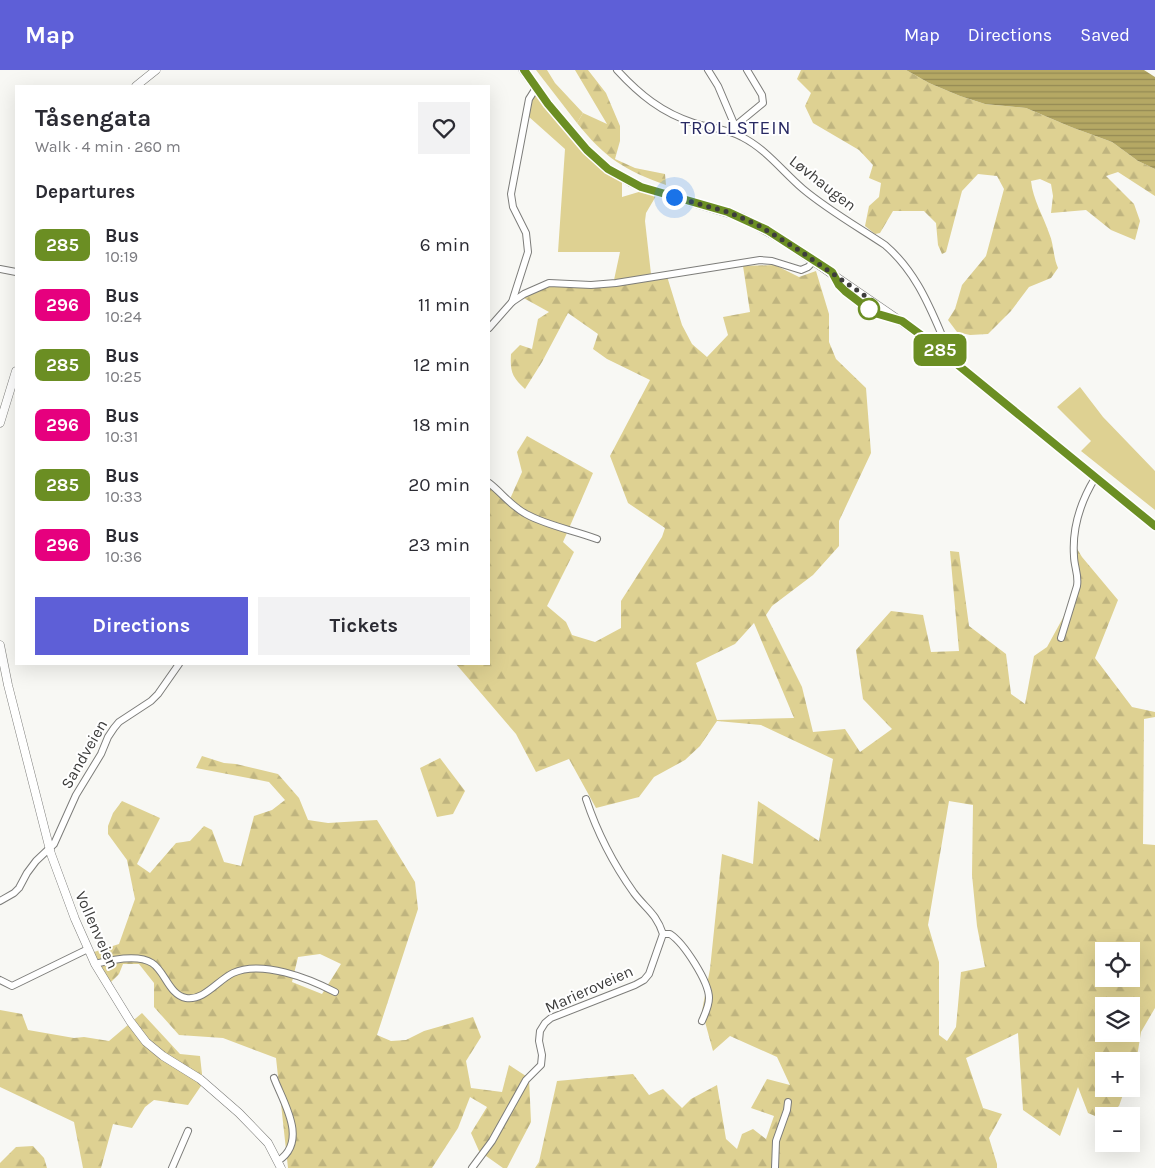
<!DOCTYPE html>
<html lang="en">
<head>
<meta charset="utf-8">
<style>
	:root { --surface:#fff; --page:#f2f2f3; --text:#2b2b33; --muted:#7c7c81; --accent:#5e5fd7 }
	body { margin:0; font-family:Karla,sans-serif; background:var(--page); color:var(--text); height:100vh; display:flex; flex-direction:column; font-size:19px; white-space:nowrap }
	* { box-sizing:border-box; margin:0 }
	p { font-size:16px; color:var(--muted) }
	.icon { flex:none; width:28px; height:28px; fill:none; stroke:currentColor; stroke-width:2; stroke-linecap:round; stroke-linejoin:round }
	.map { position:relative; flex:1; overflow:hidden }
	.panel { position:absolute; left:15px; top:15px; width:475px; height:580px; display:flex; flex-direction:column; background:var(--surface); border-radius:0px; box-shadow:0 5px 20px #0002 }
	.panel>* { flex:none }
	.badge { padding:0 10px; border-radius:8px; font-size:18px; line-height:32px }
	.tools { position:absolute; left:1095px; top:872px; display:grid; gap:10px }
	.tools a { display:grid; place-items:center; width:45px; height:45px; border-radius:0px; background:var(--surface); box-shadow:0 5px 20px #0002; font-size:25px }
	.you { position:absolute; width:25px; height:25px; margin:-12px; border:4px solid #fff; border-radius:50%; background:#1a73e8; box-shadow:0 0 0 8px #1a73e833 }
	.map>.badge { position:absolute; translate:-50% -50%; box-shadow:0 0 0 2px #fff }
	h2 { padding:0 20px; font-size:19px; line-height:45px }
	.round { display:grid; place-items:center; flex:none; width:52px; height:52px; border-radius:0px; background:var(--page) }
	.summary { display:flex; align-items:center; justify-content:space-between; height:85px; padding:0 20px }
	h1 { font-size:24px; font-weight:700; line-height:38px }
	.button { display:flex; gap:10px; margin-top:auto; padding:10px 20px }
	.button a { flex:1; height:58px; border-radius:0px; background:var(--accent); color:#fff; font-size:20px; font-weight:700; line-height:58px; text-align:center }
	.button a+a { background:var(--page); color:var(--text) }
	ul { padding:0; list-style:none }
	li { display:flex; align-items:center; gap:15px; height:60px; padding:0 20px }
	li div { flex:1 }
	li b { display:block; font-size:19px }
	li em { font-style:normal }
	li .badge { min-width:55px; font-weight:700; text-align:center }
	header { display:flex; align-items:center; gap:30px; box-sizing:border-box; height:70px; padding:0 25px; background:var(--accent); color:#fff }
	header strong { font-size:24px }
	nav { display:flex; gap:28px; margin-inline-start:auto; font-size:18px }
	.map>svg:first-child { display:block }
	.grass { fill:#ded192 }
	.forest { fill:url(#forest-firs); fill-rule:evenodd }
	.water { fill:url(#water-rules) }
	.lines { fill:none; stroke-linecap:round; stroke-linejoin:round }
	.minor-casing { stroke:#7d7d7a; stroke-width:8 }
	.major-casing { stroke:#7d7d7a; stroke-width:9 }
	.minor { stroke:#fff; stroke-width:6 }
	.major { stroke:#fff; stroke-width:8 }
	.line-casing { stroke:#fff; stroke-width:11 }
	.line { stroke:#6b8e23; stroke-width:8 }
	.walk { stroke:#3d3d3c; stroke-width:5; stroke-dasharray:0 9 }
	.stop-dot { fill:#fff; stroke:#6b8e23; stroke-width:2.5 }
	.labels { text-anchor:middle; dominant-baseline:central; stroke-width:4; stroke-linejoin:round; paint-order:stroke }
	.street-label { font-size:16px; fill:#3d3d3c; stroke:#fff }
	.quarter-label { font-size:19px; letter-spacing:1px; fill:#282963; stroke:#fff }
</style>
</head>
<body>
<header>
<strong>Map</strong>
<nav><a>Map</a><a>Directions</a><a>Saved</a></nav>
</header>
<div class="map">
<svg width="1155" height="1098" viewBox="0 0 1155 1098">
	<defs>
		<pattern id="forest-firs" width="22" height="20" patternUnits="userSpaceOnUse" patternTransform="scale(1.25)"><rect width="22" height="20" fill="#ded192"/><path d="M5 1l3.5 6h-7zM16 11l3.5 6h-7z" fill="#bfb47f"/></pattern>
		<pattern id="water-rules" width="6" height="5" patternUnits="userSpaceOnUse" patternTransform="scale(1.25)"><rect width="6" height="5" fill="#b5a864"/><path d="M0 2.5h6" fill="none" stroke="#948a54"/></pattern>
	</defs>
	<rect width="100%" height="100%" fill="#f8f8f4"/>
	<g class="grass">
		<path d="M536,0H547L555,13L583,43L577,53Z"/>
		<path d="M534,23C561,55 586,90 622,112V127L642,121L656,126L646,143L645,151L651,204L614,210L620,182H558L565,79L528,46Z"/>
		<path d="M1080,317L1103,347L1155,401V440L1081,381L1091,371L1057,337Z"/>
	</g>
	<g class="forest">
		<path d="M575,0H588L606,23L620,56V71L615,89L635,98L665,104L666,115C624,100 605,88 577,53L583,43L607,54Z"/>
		<path d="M801,0H906L929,13L960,26L985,34L1026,38L1071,57L1112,72L1138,91L1155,99V126L1118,102L1106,106L1134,134L1140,151L1135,170L1111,160L1086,140L1051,143L1053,126L1051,114L1040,109L1031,111C1033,130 1043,145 1049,163C1054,174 1053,187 1058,198L1051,208L1029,217L1011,241L988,264L970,265L957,262L948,250L955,239L962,215L986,186L1004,119L997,106L978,104L962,121L946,182L942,184L938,175L936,153L924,141H893L880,163L875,164L865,156L869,136L879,127L881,113L869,108L873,95L859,80L813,53L805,36L811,23L797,9Z"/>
		<path d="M775,195L799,207L816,201L829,244V272L836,289L866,318L871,383L839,451V476L813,505L772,536L766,545L802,617L813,662L845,659L860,682L892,659L863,629L856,580L891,541L923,545L931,582L959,581L950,481L959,482L969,556L1006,584L1011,624L1025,634L1034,586L1047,577L1076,524V477L1082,487L1118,530L1095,588L1132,637L1155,642V647L1144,649L1143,774L1155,775V938L1141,962L1137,987L1131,1002V991H1104V1019H1125L1119,1036L1102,1049L1088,1043L1078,1017L1060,1066L1023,1040L1018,963L966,988L983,1038L1002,1044L989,1068L997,1094V1098H535L539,1092L557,1011L633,1004L649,1025L663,1019L682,1038L691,1029L717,1015L726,1069L737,1079L742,1064L753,1059L766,1069L774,1046L751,1038L767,1009L790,1015L777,987L730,966L713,981L702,941L710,899L722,784L753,794L758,731L819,771L833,689L761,655L717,651L700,676L685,690L654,707L639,727L596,738L569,689L536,702L516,664L456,594H489V415L510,429L522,402L517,382L527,366L593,403L563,472L574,482L547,536L566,552L572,565L595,572L621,558V531L662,467L665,458L628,433L610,386L650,310L607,289L593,279L598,264L568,243L542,292L525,319C512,307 510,302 511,284L520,275L532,279L538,249L549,242L520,226L550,214H596L666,203L682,255L692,274L707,287L728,265L723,247L750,242L743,196ZM754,553L794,648L717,650L696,593L735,574ZM949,731L973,735L972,805L977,856L985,897L961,902L956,957L947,971L939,965V892L928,855ZM1104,881H1131V909H1104ZM1104,936H1131V964H1104Z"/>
		<path d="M202,686L224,693L236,694L278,704L299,728L308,750L328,753L377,750L415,812L418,839L377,965L391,971L406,970L424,961L473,947L481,967L466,991L471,1018L502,1022L509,995L529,1008L531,1052L507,1098H503L479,1081L471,1063L487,1037L470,1027L458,1058L432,1098H288L276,988L223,968L179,965L154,937V913L139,894H123L119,904L110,913L101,899L94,882L119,874L135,829L127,790L108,764V756L113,743L122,731L160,748L137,794L150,803L176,773L190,771L204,756L212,760L224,792L241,796L254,746L272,740L285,730L269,712L196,698ZM320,884L341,894L322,924L292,912L298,887Z"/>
		<path d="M440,688L465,721L453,744L437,747L420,698Z"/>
		<path d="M0,940L22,944L28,960L74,968L84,967L109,971L142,943L180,984L200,986L203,1013L188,1035L154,1030L145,1037L132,1058L113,1054L101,1098H83L74,1052L0,1017Z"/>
		<path d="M33,1076L44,1088L47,1098H0V1093L16,1077Z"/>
	</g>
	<path class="water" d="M906,0H1144L1155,7V99L1138,91L1112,72L1071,57L1026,38L985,34L960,26L929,13Z"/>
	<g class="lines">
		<g class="minor-casing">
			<g id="minor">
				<path d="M617,0C639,24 662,43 694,53C710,58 728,59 742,67C766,79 783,102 803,119C828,140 858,157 885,175C913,199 927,230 941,263L936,277"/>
				<path d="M708,0L718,16L735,56"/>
				<path d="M733,62L735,56L763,33L762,25L747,0"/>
				<path d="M0,199L16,202"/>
				<path d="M512,232L524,224L549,213L591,215L616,213L760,190L772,191L801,200L808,197L814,191"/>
				<path d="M489,258L512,232L528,182L526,163L513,137L511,124L529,29L536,18"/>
				<path d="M489,413C502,423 511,436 526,444C548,456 573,460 597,469"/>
				<path d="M1061,568L1077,516C1079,505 1074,496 1074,486C1072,458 1081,431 1095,408"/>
				<path d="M0,831L14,823L19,818L27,803L36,791L54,774L76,725L101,684L108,667L114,658L119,652L151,631L158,624L179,594"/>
				<path d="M663,864H670C684,873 709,912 709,928C709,936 705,944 702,951"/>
				<path d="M95,894C110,890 138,884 152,893C165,901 169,925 186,928C204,931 218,910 233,903C262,890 308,908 335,922"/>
				<path d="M0,910L12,916L88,879"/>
				<path d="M274,1008C283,1032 309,1071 278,1091"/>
				<path d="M172,1098L188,1061"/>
				<path d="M472,1098L492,1071L526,1010L541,995L542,985L539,971L540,961L545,953L551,948L635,915L644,910L649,904L663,864C656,843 646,839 634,823C614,795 597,762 586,729"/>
				<path d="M775,1098L776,1071L787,1040L788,1032"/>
			</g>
		</g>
		<g class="major-casing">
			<g id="major">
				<path d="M523,0L548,34L587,80L608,99L630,112L647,119L741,147L784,171L925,268L1155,456"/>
				<path d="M136,16L156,0"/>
				<path d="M0,353L16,301"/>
				<path d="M0,575L8,615L51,784L75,849L95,894L130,951L146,972L163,986L200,1009L239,1043L268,1073L281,1098"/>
			</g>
		</g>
		<use href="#minor" class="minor"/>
		<use href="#major" class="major"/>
	</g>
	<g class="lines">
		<g class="line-casing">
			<path id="line" d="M524,0L548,34L587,80L608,99L641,117L728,142L767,160L832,202L839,215L845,221L866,237L878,244L902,251L925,268L1155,456"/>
		</g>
		<use href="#line" class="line"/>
		<path class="walk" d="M674,127L728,142L758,155L797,179L874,232L869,239"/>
	</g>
	<circle class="stop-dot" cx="869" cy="239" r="10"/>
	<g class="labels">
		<g class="street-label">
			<text transform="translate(823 113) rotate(38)">Løvhaugen</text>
			<text transform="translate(84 684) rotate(-60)">Sandveien</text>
			<text transform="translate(97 860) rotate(66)">Vollenveien</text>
			<text transform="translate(589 919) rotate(-24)">Marieroveien</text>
		</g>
		<g class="quarter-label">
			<text x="736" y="58">TROLLSTEIN</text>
		</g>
	</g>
</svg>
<div class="tools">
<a><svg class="icon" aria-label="locate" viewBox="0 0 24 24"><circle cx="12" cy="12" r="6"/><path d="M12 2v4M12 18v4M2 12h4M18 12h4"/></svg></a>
<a><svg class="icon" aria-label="layers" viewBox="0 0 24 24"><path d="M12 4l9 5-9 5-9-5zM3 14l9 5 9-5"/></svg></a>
<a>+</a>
<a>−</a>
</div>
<div class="you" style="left:674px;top:127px"></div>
<b class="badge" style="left:940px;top:280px;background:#6b8e23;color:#fff">285</b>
<section class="panel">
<div class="summary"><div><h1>Tåsengata</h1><p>Walk · 4 min · 260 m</p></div><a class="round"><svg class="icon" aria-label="heart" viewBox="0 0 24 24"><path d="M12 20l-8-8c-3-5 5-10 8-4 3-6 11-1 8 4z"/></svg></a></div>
<h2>Departures</h2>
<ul>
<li><span class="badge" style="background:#6b8e23;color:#fff">285</span><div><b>Bus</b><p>10:19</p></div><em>6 min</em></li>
<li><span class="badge" style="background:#e6007e;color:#fff">296</span><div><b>Bus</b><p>10:24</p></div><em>11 min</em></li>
<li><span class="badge" style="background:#6b8e23;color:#fff">285</span><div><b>Bus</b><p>10:25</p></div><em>12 min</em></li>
<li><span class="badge" style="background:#e6007e;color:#fff">296</span><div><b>Bus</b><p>10:31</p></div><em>18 min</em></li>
<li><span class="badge" style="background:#6b8e23;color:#fff">285</span><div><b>Bus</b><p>10:33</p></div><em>20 min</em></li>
<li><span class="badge" style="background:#e6007e;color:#fff">296</span><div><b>Bus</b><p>10:36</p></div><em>23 min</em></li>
</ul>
<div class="button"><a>Directions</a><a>Tickets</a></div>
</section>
</div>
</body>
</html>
